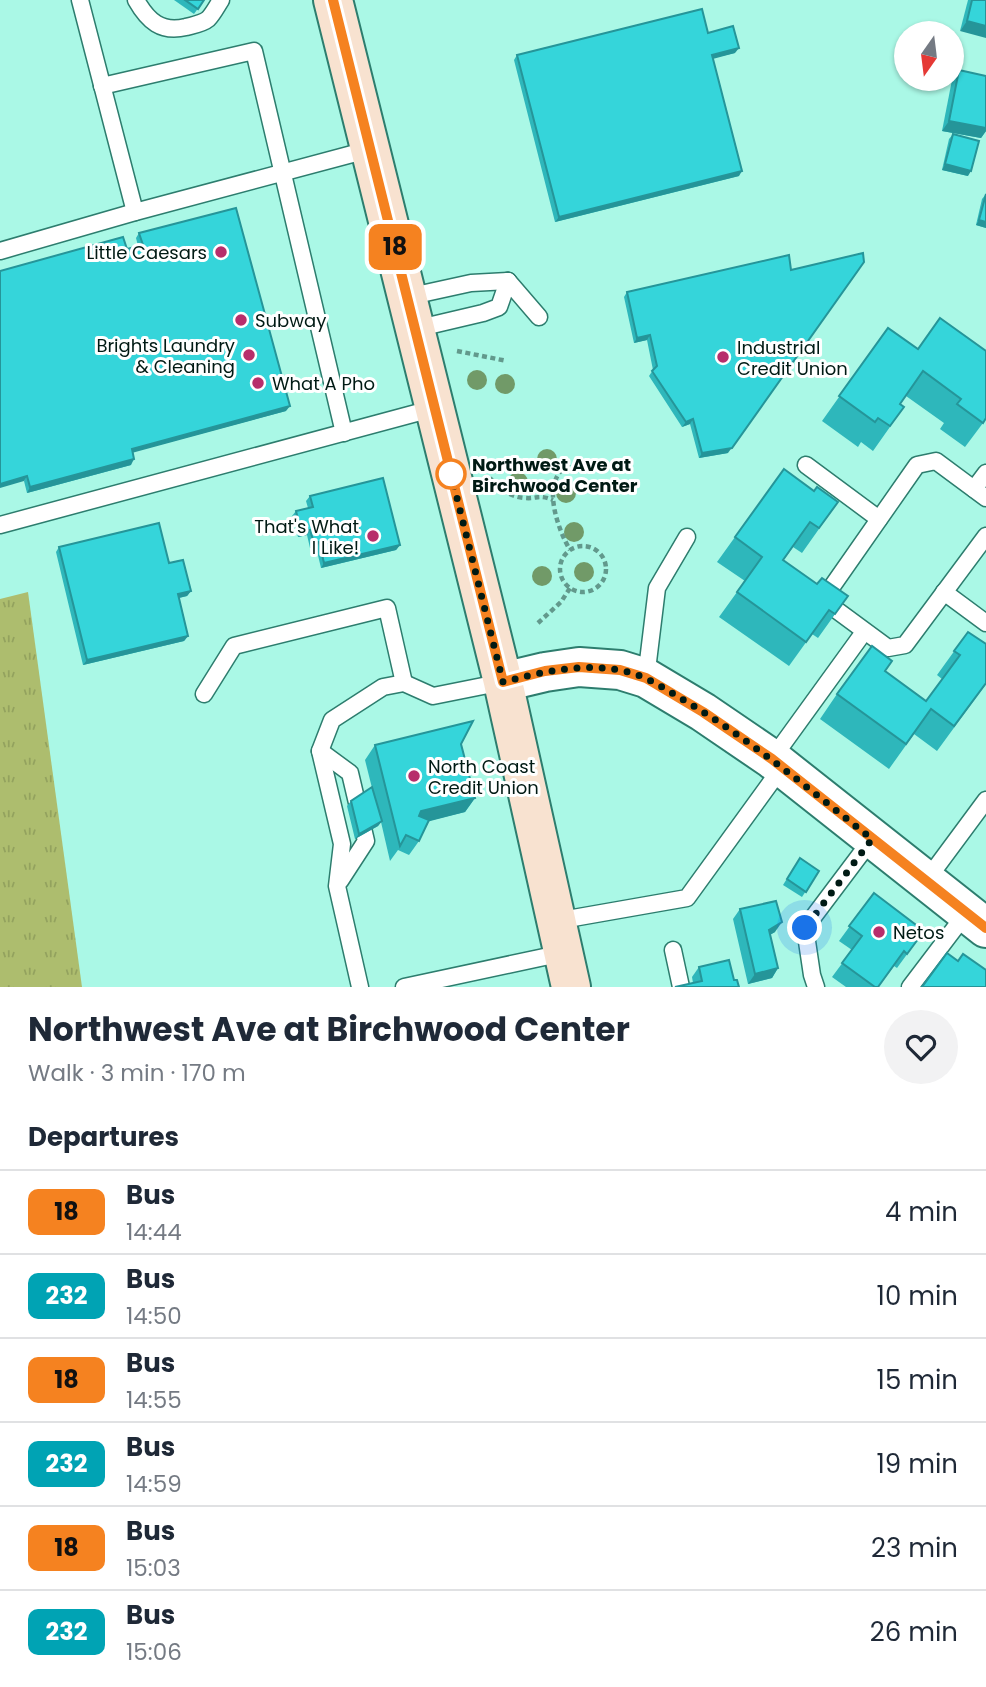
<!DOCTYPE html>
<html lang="en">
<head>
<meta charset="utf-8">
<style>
	:root { --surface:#fff; --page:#f2f2f3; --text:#1f2937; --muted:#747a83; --line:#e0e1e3 }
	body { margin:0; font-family:Poppins,sans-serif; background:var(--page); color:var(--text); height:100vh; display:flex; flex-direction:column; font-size:26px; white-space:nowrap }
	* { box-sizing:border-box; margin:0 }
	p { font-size:23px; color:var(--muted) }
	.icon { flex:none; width:38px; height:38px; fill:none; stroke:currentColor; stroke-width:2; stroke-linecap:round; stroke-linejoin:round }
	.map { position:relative; height:987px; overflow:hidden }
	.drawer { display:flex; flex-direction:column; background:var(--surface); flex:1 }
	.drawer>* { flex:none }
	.badge { padding:0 14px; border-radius:10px; font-size:24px; line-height:46px }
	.needle { width:46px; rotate:194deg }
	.fabs { position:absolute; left:894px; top:21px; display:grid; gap:14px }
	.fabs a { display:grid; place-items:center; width:70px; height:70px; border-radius:50%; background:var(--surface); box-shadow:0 2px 5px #0004; font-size:35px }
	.you { position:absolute; width:35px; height:35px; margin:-18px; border:5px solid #fff; border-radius:50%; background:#1a73e8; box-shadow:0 0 0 10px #1a73e833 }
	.map>.badge { position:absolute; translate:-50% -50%; box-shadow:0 0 0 4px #fff }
	h2 { padding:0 28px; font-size:26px; line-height:63px }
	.round { display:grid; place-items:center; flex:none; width:74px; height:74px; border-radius:37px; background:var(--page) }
	.overview { display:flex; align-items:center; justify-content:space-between; height:119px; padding:0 28px }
	h1 { font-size:33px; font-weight:700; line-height:52px }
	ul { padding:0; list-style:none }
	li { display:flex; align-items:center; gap:21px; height:84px; padding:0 28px; border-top:2px solid var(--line) }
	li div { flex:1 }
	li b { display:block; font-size:26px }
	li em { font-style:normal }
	li .badge { min-width:77px; font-weight:700; text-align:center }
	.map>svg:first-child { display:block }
	.grass { fill:url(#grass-tufts) }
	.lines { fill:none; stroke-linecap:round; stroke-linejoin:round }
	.service-casing { stroke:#2d7d6e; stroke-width:19 }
	.tertiary-casing { stroke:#2d7d6e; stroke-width:42 }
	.secondary-casing { stroke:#2d7d6e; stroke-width:42 }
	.path { stroke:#62998c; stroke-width:4.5; stroke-dasharray:5 3.5; stroke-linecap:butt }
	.service { stroke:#fff; stroke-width:16 }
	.tertiary { stroke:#fff; stroke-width:38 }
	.secondary { stroke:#f8e2d0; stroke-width:38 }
	.tree { fill:#719a68 }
	.wall { fill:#2eb7bb }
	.shaded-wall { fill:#259599 }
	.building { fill:#35d5da; stroke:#259599; stroke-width:2 }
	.line-casing { stroke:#fff; stroke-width:16 }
	.line { stroke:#f58220; stroke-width:10 }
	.walk { stroke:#001a14; stroke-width:7; stroke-dasharray:0 12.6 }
	.poi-dot { fill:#b72e6b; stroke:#fff; stroke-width:2.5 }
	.stop-dot { fill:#fff; stroke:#f58220; stroke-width:3.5 }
	.labels { text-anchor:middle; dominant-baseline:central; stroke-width:6; stroke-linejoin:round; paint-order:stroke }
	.poi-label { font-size:18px; fill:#001a14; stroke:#fff; text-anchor:start }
	.stop-label { font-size:18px; font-weight:bold; fill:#001a14; stroke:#fff; text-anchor:start }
</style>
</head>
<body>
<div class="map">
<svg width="986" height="987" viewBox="0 0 986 987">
	<defs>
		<pattern id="grass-tufts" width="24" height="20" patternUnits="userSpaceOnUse" patternTransform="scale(1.75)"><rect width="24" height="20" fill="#adbd6e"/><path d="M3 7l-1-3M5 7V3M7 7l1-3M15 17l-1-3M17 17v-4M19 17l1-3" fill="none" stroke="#93a25e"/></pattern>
	</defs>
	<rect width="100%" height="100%" fill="#aaf8e6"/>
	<path class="grass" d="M28,592L82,987H0V599Z"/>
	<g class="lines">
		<g class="service-casing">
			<g id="service">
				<path d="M80,0L135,212"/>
				<path d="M136,0C148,21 161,33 186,27C193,25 202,24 208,19C213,14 217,6 221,0"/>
				<path d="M102,86L254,51L344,433"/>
				<path d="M0,251L135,212L371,149"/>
				<path d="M508,281L539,317"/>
				<path d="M407,297L471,283L508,281"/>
				<path d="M415,329L483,313L499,307L508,281"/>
				<path d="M806,465L879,519"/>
				<path d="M974,489L986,473"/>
				<path d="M986,498L936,461L917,465L831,588V606L888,648L905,645L986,536"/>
				<path d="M0,525L435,408"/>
				<path d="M944,592L986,623"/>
				<path d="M646,678L657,588L687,537"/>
				<path d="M204,694L234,646L387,608L404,683"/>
				<path d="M320,751L350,773L366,841L340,881"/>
				<path d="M772,759L864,632"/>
				<path d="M926,881L986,800"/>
				<path d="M556,921L687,898L782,767"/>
				<path d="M673,950L681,987"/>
				<path d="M360,987L337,886L342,844L320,751L332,720L383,687L404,683L433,696L503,682"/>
				<path d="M404,987L563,953"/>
				<path d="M816,987L812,975L805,928L872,839"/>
				<path d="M910,987L967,912"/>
			</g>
		</g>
		<g class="tertiary-casing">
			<path id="tertiary" d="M503,682L545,672L579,667L620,670L646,678L703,712L772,759L986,928"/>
		</g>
		<g class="secondary-casing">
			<path id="secondary" d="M333,0L503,682L571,987"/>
		</g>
		<g class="path">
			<path d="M457,351L507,361"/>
			<path d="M569,464C566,467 563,469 560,472C544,492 559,531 570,550"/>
			<path d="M490,478C499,489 510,497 525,498C538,499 538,494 553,500"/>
			<circle cx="583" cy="569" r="23"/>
			<path d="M538,623L561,602L570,588"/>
		</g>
		<use href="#service" class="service"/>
		<use href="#tertiary" class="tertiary"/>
		<use href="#secondary" class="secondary"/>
	</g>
	<g class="tree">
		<circle cx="477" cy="380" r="10"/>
		<circle cx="505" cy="384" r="10"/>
		<circle cx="547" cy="459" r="10"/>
		<circle cx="518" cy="482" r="10"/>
		<circle cx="566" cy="493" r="10"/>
		<circle cx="574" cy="532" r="10"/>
		<circle cx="584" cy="572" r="10"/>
		<circle cx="542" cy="576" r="10"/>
	</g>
	<g class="wall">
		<path d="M174,0H204L194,14Z"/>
		<path d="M968,0H986L960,31Z"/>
		<path d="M708,33L735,53L713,58L739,176L555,222L514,60L517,55Z"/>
		<path d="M959,70L986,76V131L981,138L942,131L952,80Z"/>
		<path d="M953,134L968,176L942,170L949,139Z"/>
		<path d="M986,194V228L976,225L982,199Z"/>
		<path d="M139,233L286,411L132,452L131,465L27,493L24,481L127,249L138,246L136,238Z"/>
		<path d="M627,292L728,453L699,458L690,424L682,427L649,376L653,370L647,340L634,343L624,297Z"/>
		<path d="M888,328L986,419L965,447L940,429L944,423L906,396L900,404L904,407L873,451L861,442L858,447L822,421Z"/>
		<path d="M784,469L814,491L838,502L802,553L793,547L783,561L817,584L848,596L818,638L812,634L789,666L719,617L745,581L717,562Z"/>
		<path d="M310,496L400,545L396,550L321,568L316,547L310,548L307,535L298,537L292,516L296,511L308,508L306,501Z"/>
		<path d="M59,547L169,563L191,591L187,596L179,598L188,636L184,641L83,665L56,552Z"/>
		<path d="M968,632L986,684L937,751L914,734L889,769L820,719L837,694L885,671L926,701L942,679L937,675Z"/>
		<path d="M461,744L475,798L465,812L428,821L419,841L409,855L398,850L390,861L381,822L378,826L355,839L347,806L351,801L375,800L365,760L375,745Z"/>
		<path d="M800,858L819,871L802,897L783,885Z"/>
		<path d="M874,893L924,931L897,968L894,966L878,987H846L832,977L852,950L839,941Z"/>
		<path d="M740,909L775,932L770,935L778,968L772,978L748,984L733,919Z"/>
		<path d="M699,967L734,980L693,983L692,977Z"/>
	</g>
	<g class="shaded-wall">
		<path d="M967,21L986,26V38L960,31Z"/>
		<path d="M739,48L735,53L709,60L712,55Z"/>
		<path d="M949,121L986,128V131L981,138L942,131Z"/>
		<path d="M945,164L971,171L968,176L942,170Z"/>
		<path d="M742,171L739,176L555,222L559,217Z"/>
		<path d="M979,220L986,222V228L976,225Z"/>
		<path d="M864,262L728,453L699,458L702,453Z"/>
		<path d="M650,335L647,340L634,343L637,338Z"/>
		<path d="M290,406L286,411L128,454L132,449Z"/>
		<path d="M693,419L690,424L682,427L686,422Z"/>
		<path d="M134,459L131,465L27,493L30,487Z"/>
		<path d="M27,476L24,481L0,488V484Z"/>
		<path d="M310,530L307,535L298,537L301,532Z"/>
		<path d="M319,542L316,547L310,548L314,543Z"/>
		<path d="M400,545L396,550L321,568L324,563Z"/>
		<path d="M191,591L187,596L174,599L178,594Z"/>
		<path d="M188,636L184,641L83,665L87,660Z"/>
		<path d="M475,798L465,812L411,826L421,811Z"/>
		<path d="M382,821L378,826L355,839L359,834Z"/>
		<path d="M782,922L775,932L762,939L769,930Z"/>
		<path d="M778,968L772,978L748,984L755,974Z"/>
	</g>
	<g class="building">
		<path d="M185,0H204L198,9Z"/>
		<path d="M972,0H986V26L967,21Z"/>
		<path d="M702,9L708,33L733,26L739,48L712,55L742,171L559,217L517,55Z"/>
		<path d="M959,70L986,76V128L949,121Z"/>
		<path d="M953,134L979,141L971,171L945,164Z"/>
		<path d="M986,194V222L979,220Z"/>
		<path d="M236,208L290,406L132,449L134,459L30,487L27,476L0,484V271L123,237L127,249L143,245L139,233Z"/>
		<path d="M863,253L864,262L732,448L702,453L693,419L686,422L652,371L657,366L650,335L637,338L627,292L789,255L791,270Z"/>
		<path d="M940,318L986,351V418L983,423L957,404L961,399L923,371L900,404L904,407L890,426L878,418L875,422L839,396L888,328L918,349Z"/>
		<path d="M784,469L814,491L817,487L838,502L819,528L810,522L783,560L817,584L822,578L848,596L835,614L829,610L806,642L737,592L762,557L735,537Z"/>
		<path d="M383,478L400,545L324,563L319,542L314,543L310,530L301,532L296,511L313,507L310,496Z"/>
		<path d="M159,523L169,563L183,560L191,591L178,594L188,636L87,660L59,547Z"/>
		<path d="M968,632L986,644V683L954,726L931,709L906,744L837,694L872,646L892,661L885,671L926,701L960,655L954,651Z"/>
		<path d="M473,721L461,744L475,798L421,811L419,816L429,820L419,841L406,835L400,846L375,745Z"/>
		<path d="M372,787L382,821L359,834L351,801Z"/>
		<path d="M800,858L819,871L806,892L787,879Z"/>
		<path d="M874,893L924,931L907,954L904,951L878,987H875L842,963L862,936L849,926Z"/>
		<path d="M776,901L782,922L769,930L778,968L755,974L740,909Z"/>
		<path d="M947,953L958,961L963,954L986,970V987H922Z"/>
		<path d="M729,960L734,980H737L739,987H675L702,981L699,967Z"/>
	</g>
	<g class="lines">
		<g class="line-casing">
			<path id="line" d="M333,0L503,682L545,671L579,667L620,670L646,678L703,712L772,759L986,928"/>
		</g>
		<use href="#line" class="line"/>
		<path class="walk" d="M451,474L503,682C542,672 579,663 619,670C643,674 662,687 682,699C750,739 810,790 872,839L805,928"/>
	</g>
	<g class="poi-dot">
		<circle cx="221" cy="252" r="7"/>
		<circle cx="241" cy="320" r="7"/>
		<circle cx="249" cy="355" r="7"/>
		<circle cx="723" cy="357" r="7"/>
		<circle cx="258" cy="383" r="7"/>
		<circle cx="373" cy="536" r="7"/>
		<circle cx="414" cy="776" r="7"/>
		<circle cx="879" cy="932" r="7"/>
	</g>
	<circle class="stop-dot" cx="451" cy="474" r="14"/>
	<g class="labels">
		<g class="poi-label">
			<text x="207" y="252" text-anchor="end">Little Caesars</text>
			<text x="255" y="320">Subway</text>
			<text x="235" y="345" text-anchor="end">Brights Laundry<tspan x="235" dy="21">&amp; Cleaning</tspan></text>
			<text x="737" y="347">Industrial<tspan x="737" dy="21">Credit Union</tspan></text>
			<text x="272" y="383">What A Pho</text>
			<text x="359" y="526" text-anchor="end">That's What<tspan x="359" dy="21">I Like!</tspan></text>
			<text x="428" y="766">North Coast<tspan x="428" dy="21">Credit Union</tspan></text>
			<text x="893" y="932">Netos</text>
		</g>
		<g class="stop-label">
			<text x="472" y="464">Northwest Ave at<tspan x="472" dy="21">Birchwood Center</tspan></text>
		</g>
	</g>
</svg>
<div class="fabs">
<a><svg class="needle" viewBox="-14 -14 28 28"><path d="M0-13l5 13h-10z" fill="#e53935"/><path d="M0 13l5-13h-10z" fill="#747a83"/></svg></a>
</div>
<div class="you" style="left:805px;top:928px"></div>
<b class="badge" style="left:395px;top:247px;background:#f58220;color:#111">18</b>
</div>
<section class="drawer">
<div class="overview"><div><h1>Northwest Ave at Birchwood Center</h1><p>Walk · 3 min · 170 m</p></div><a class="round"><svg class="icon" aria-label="heart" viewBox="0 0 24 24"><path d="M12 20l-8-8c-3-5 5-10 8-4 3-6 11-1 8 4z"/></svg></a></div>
<h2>Departures</h2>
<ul>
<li><span class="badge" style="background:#f58220;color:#111">18</span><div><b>Bus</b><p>14:44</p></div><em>4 min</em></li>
<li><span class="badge" style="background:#00a3b4;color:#fff">232</span><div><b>Bus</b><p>14:50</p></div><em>10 min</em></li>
<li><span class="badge" style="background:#f58220;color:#111">18</span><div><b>Bus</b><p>14:55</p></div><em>15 min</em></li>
<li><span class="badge" style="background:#00a3b4;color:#fff">232</span><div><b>Bus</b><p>14:59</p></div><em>19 min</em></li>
<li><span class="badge" style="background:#f58220;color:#111">18</span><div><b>Bus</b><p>15:03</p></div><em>23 min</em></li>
<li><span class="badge" style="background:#00a3b4;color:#fff">232</span><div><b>Bus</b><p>15:06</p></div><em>26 min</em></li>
</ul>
</section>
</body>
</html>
